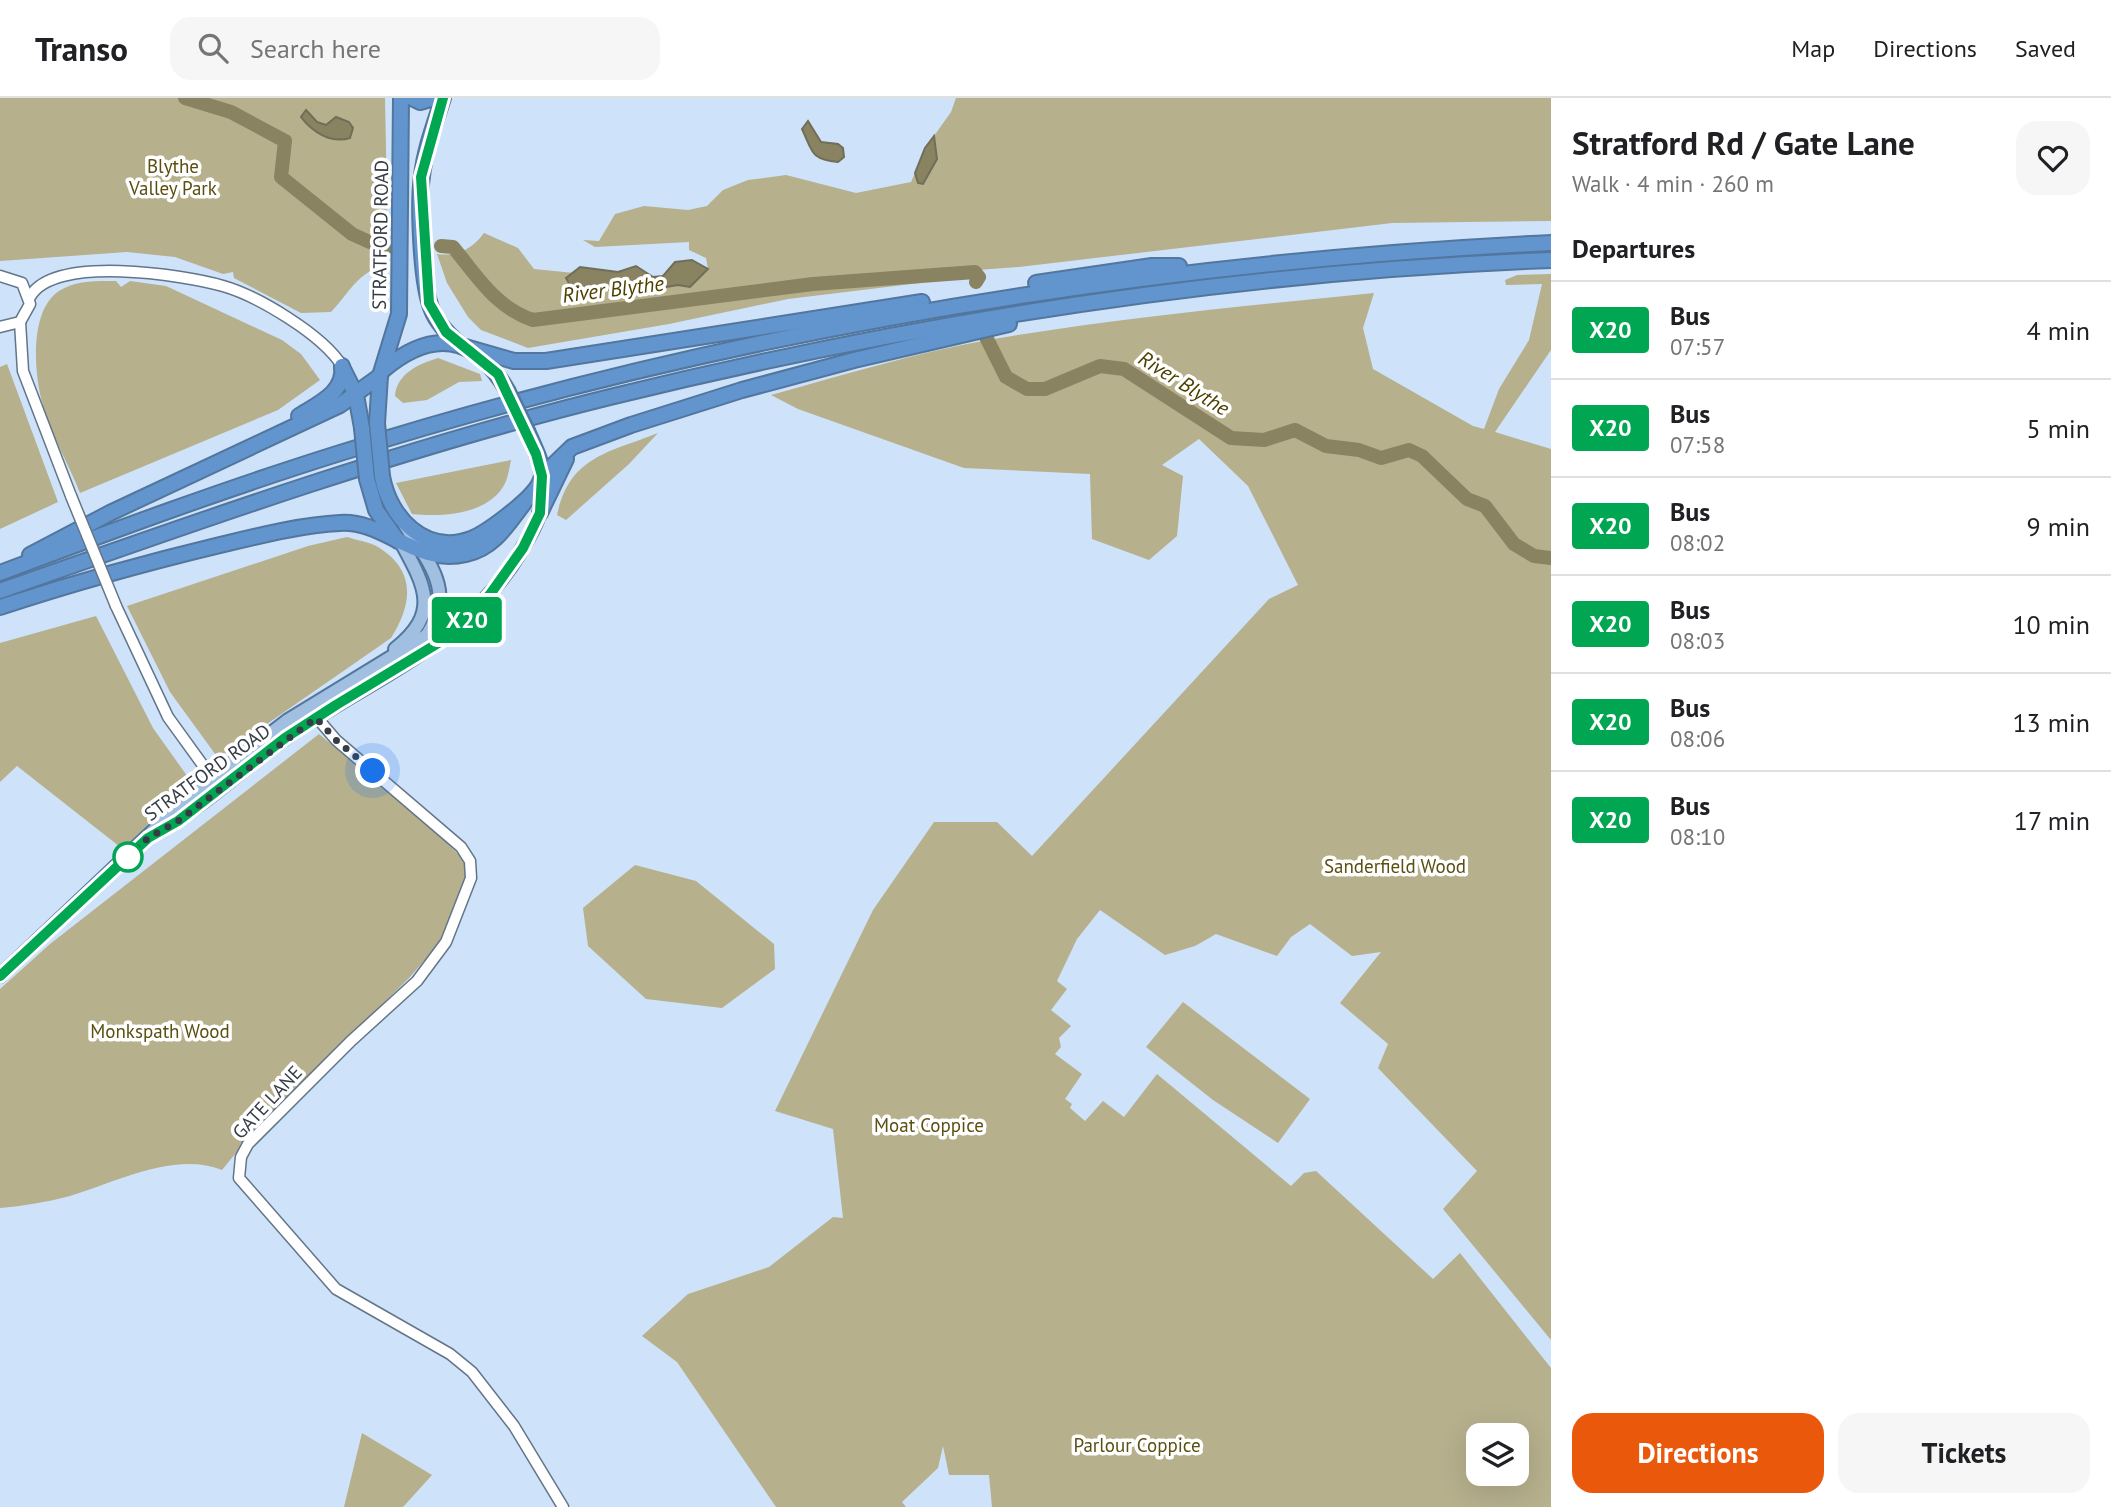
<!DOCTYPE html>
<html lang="en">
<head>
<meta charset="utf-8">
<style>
	:root { --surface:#fff; --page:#f6f6f6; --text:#202124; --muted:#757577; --line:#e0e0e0; --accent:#ea580c }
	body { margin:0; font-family:"PT Sans",sans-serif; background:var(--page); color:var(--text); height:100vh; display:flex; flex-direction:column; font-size:26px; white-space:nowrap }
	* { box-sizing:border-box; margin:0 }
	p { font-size:23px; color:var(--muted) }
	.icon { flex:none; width:38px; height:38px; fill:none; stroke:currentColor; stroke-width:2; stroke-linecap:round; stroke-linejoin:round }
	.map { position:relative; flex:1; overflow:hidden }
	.drawer { display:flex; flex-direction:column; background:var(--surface); width:560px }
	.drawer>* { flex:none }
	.badge { padding:0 14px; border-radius:5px; font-size:24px; line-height:46px }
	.fabs { position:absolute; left:1466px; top:1325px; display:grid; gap:14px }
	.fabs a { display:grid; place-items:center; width:63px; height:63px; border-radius:14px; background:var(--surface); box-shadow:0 7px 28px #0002; font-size:35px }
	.you { position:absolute; width:35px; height:35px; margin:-18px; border:5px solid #fff; border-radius:50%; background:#1a73e8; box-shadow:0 0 0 10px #1a73e833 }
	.map>.badge { position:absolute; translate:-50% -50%; box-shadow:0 0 0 4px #fff }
	h2 { padding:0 21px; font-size:26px; line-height:63px }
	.round { display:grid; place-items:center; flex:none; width:74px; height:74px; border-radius:21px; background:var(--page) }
	.head { display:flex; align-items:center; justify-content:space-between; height:119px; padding:0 21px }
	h1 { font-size:33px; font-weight:800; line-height:52px }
	.cta { display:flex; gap:14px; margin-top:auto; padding:14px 21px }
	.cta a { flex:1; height:80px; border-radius:21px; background:var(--accent); color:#fff; font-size:28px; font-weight:800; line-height:80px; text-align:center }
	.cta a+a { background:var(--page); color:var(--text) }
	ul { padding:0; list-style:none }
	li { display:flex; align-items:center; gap:21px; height:98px; padding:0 21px; border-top:2px solid var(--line) }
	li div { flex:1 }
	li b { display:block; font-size:26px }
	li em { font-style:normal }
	li .badge { min-width:77px; font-weight:700; text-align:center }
	header { display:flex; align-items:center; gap:42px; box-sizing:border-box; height:98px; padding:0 35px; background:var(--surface); border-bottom:2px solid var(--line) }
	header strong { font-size:33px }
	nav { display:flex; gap:38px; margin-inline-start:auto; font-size:24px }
	.search { width:490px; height:63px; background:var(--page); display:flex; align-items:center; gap:18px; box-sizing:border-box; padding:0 24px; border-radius:21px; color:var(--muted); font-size:26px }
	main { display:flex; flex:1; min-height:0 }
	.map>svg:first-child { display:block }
	.green { fill:#b6b08d; fill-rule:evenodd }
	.water { fill:#8a8361; stroke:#706e59; stroke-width:2 }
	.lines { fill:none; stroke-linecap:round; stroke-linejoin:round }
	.river { stroke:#8a8361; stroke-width:14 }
	.minor-casing { stroke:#637589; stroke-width:13 }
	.major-casing { stroke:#52769d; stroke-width:16 }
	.highway-casing { stroke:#52769d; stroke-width:18 }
	.minor { stroke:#fff; stroke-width:10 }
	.major { stroke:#a1bfe1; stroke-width:12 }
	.highway { stroke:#6295cd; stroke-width:14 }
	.minor-bridge-casing { stroke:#637589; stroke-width:13; stroke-linecap:butt }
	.highway-bridge-casing { stroke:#52769d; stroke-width:18; stroke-linecap:butt }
	.minor-bridge { stroke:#fff; stroke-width:10 }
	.highway-bridge { stroke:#6295cd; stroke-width:14 }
	.line-casing { stroke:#fff; stroke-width:16 }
	.line { stroke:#00a651; stroke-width:10 }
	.walk { stroke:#343c45; stroke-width:7; stroke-dasharray:0 12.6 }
	.stop-dot { fill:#fff; stroke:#00a651; stroke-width:3.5 }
	.labels { text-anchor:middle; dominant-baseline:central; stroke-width:7; stroke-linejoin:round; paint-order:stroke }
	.park-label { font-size:19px; fill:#5a4f11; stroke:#fff }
	.street-label { font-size:19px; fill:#343c45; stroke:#fff }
	.water-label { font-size:21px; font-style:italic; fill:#4d4100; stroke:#fff }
</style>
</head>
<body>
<header>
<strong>Transo</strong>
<div class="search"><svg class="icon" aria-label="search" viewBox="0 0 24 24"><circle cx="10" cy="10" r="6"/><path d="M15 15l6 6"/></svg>Search here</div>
<nav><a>Map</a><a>Directions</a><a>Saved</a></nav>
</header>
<main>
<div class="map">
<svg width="1551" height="1409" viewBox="0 0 1551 1409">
	<rect width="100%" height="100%" fill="#cee2f9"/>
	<g class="green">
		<path d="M0,0H385L387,104L384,168C357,174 349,196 331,214L301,215L234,180L233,174L223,176L175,159L127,154L0,163Z"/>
		<path d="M956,0H1551V123L1392,125L1019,169L923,176L920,185L788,201L669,226L528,250L481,232L468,219L447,185L437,156C457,159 472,151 484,135L518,150L534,171L574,175L566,180L570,187L597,194L614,191L631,195L678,187L690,189L708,171L706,160L689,152V144L595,149L583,142L599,143L615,116L644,108L688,112L707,108L723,92L748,82L786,77L856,95L911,84L915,75L918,85L936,51L934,38L951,14Z"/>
		<path d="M1551,176V252L1495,334L1551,351V1242L1443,1111L1477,1073L1378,970L1388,946L1340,905L1381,854L1352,858L1310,826L1291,839L1277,858L1216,836L1195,848L1165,857L1100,812L1077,841L1057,883L1067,891L1051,912L1071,928L1059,940L1061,949L1055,956L1082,976L1065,1001L1072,1006L1070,1010L1085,1023L1103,1003L1124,1019L1157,976L1291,1088L1304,1075L1316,1073L1433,1181L1460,1155L1551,1270V1409H992L989,1377H949L943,1348L938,1370L902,1404L906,1409H776L677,1264L642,1238L688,1196L769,1169L833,1119L843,1120L833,1031L775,1013L873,812L934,724H997L1032,758L1269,501L1298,487L1248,388L1199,341L1162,367L1183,378L1177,438L1149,462L1092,441L1090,376L964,370L798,311L771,297C843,277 915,255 988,242C1116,220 1245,208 1374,195L1363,230L1373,271L1473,328L1484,331L1499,291L1529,242L1542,186L1506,187L1505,182L1517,177ZM1479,1337H1517V1376H1479Z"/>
		<path d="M116,183L121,189L130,183L166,188L282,242L301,256L320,282L278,312L80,395C68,364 48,332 41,300C34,271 30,212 59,193C76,182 97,183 116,183Z"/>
		<path d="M438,260L480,276L482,283L459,284L427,302L403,305L395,298C397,275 419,266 438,260Z"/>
		<path d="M7,266L58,404L0,431V269Z"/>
		<path d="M658,335L629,366L566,422L557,417C570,358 608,355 658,335Z"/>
		<path d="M511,362C509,371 508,381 503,389C485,417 442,419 412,416L396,385Z"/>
		<path d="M347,439C356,442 370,444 378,449C417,473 412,507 391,540L218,660L170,594L127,508L308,448Z"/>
		<path d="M96,518L153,630L190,682L124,752L17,668L0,684V545Z"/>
		<path d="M319,636L431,729L467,765L465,790L443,841L409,880L252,1035L222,1072C175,1053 116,1084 70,1098C47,1104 23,1108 0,1110V891L50,846Z"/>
		<path d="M635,767L696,783L774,846L775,871L722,910L646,901L588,848L583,810Z"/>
		<path d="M1183,904L1310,1001L1278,1045L1213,1002L1146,949Z"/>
		<path d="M362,1335L432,1377L403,1409H344Z"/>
	</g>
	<g class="water">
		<path d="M306,12L317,24L326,27L336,19L349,24L353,30L350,40C331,46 312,34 301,19Z"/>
		<path d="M808,23L821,44L838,46L843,50L844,59L838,64C810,61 813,54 802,31Z"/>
		<path d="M934,38L937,61L923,86L918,85L915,75L925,50Z"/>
		<path d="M692,162L708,171L690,189L678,187L631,195L614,191L597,194L570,187L566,180L580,169L618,174L636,168L653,179L663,178L675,164Z"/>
	</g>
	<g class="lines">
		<g class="river">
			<path d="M185,0L231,14L285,43L281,79L352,136L385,151"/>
			<path d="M441,148L453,149C477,178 496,210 533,222L813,186L975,174L979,179L976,184"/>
			<path d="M986,239L1006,279L1027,291H1045L1100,268L1124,271L1231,340L1264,342L1295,332L1326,348L1359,352L1381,360L1409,352L1422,358L1467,401L1485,408L1514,446L1534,458L1551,460"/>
		</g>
		<g class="minor-casing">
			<g id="minor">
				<path d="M0,178L22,185L30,206L20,224L0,229"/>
				<path d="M30,199C53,156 184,177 223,188C258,198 323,237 342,268"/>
				<path d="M20,224L23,273L71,398"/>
				<path d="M116,508L168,619L215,684"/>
				<path d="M312,614L336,642L461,749L470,763L471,780L446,844L417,883L351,943L248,1046L241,1059L239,1080L336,1191L450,1256L472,1274L514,1328L563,1409"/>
			</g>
		</g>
		<g class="major-casing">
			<g id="major">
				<path d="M395,551C440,515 426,490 402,446"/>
				<path d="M160,733C206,706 245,668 288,638C373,580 463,548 519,456C527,442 539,424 541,408"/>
				<path d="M0,878L192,696L288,622L427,537C456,493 429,465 405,427"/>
			</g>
		</g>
		<g class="highway-casing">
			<g id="highway">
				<path d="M412,0L420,4L434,0"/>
				<path d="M443,0C435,25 425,51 422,78C418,106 421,187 432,212C437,225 448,236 458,245"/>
				<path d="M1036,185L1152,168H1179"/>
				<path d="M465,249L514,263H546L922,204"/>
				<path d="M342,269L356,297L362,330"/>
				<path d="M383,272C432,231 474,236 507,292"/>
				<path d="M299,318C318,306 346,294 342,268"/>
				<path d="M377,325L380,278L399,216L401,0"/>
				<path d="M382,378C389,419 425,458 471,441C486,435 499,424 512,414C522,406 541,391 542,377C542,363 533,347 528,335"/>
				<path d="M542,378L572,349L631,327L742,292L854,262L1009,226"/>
				<path d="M367,381L376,412L398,443"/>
				<path d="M540,415L566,361"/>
				<path d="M30,457L110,415L340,307L380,278"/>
				<path d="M0,475C112,433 225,391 340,355C732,232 1141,165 1551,145"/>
				<path d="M0,493C201,422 403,350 610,299C918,223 1234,174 1551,162"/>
				<path d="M0,509C73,485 145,465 220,447C258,438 300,427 340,425C385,422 415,468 466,456C494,450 507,427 524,405"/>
			</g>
		</g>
		<use href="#minor" class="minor"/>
		<use href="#major" class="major"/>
		<use href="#highway" class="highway"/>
		<g class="minor-bridge-casing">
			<path id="minor-bridge" d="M71,398L116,508"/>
		</g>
		<g class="highway-bridge-casing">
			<g id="highway-bridge">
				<path d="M507,292L528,335"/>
				<path d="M377,325L382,378"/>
				<path d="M362,330L367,381"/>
			</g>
		</g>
		<use href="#minor-bridge" class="minor-bridge"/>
		<use href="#highway-bridge" class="highway-bridge"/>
	</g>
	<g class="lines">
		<g class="line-casing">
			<path id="line" d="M0,878L148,740L178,723L285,640L336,607L440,544L466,524L491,495L523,450L540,415L542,378L536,356L498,276L446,234L429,205L421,79L443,0"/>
		</g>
		<use href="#line" class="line"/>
		<path class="walk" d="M128,759L148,740L178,723L316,620L336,642L373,673"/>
	</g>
	<circle class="stop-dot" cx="128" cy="759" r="14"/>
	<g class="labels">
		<g class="park-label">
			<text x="173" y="68">Blythe<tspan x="173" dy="22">Valley Park</tspan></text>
			<text x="1395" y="768">Sanderfield Wood</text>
			<text x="160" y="933">Monkspath Wood</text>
			<text x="929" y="1027">Moat Coppice</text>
			<text x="1137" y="1347">Parlour Coppice</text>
		</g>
		<g class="street-label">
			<text transform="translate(380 137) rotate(-89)">STRATFORD ROAD</text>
			<text transform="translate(207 674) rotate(-36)">STRATFORD ROAD</text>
			<text transform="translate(267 1004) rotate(-47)">GATE LANE</text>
		</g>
		<g class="water-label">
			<text transform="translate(613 191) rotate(-7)">River Blythe</text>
			<text transform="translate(1184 285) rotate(32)">River Blythe</text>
		</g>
	</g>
</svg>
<div class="fabs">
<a><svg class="icon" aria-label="layers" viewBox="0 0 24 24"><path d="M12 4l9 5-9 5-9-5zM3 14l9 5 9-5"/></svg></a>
</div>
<div class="you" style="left:373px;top:673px"></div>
<b class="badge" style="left:467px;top:522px;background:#00a651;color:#fff">X20</b>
</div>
<section class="drawer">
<div class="head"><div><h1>Stratford Rd / Gate Lane</h1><p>Walk · 4 min · 260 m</p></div><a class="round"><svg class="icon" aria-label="heart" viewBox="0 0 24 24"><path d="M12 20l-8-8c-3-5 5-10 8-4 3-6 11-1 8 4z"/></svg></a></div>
<h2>Departures</h2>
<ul>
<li><span class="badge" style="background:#00a651;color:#fff">X20</span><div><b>Bus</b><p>07:57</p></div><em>4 min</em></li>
<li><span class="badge" style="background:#00a651;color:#fff">X20</span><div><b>Bus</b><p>07:58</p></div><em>5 min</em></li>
<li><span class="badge" style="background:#00a651;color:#fff">X20</span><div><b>Bus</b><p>08:02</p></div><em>9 min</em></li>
<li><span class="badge" style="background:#00a651;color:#fff">X20</span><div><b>Bus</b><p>08:03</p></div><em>10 min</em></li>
<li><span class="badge" style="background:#00a651;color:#fff">X20</span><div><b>Bus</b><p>08:06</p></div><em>13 min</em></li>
<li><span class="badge" style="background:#00a651;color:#fff">X20</span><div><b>Bus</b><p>08:10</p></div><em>17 min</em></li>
</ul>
<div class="cta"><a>Directions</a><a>Tickets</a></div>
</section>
</main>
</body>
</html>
